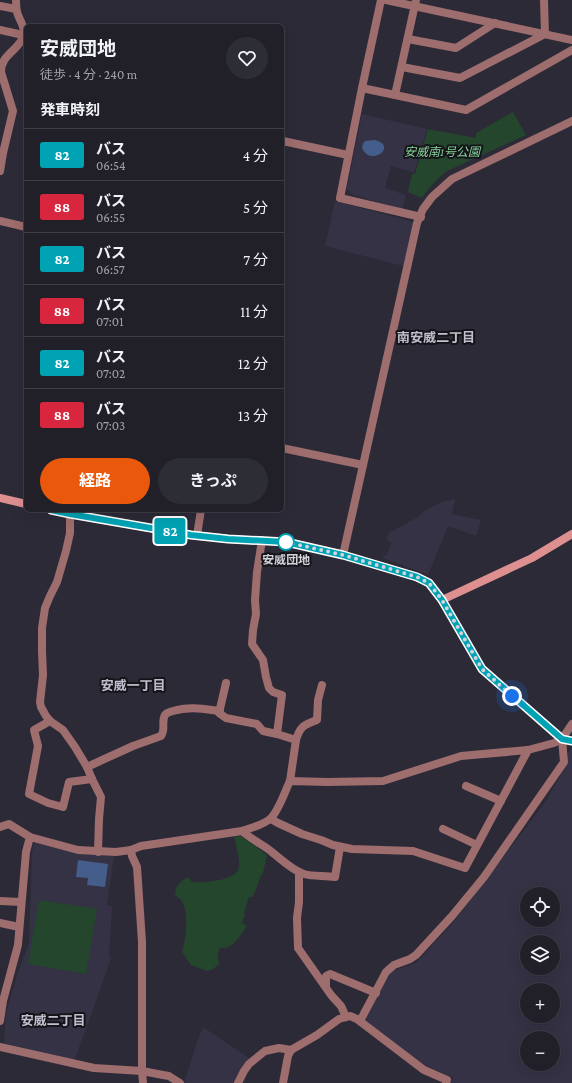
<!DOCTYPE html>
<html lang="ja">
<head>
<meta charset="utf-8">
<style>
	:root { --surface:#212029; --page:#2d2d35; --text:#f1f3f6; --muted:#a2a3a8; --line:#3e3e46; --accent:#ea580c }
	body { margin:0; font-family:"Crimson Pro","Noto Sans JP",serif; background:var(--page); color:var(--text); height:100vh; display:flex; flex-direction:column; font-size:15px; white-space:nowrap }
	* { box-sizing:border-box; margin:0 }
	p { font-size:13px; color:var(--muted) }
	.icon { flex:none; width:22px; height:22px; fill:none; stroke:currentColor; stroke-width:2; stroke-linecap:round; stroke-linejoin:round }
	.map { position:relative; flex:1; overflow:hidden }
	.panel { position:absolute; left:24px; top:24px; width:260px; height:488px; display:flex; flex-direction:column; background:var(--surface); border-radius:6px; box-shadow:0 4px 16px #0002,0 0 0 1px var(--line) }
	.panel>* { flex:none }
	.badge { padding:0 8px; border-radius:3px; font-size:14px; line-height:26px }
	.buttons { position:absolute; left:520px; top:887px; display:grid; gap:8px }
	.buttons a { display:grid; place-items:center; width:40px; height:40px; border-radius:50%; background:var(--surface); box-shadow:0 4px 16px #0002,0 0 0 1px var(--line); font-size:20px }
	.you { position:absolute; width:20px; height:20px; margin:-10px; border:3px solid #fff; border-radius:50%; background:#1a73e8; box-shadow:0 0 0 6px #1a73e833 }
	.map>.badge { position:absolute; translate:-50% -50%; box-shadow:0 0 0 2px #fff }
	h2 { padding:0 16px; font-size:15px; line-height:36px }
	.round { display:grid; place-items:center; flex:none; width:42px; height:42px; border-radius:21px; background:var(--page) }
	.overview { display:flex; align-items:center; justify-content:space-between; height:68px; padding:0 16px }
	h1 { font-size:19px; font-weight:700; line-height:30px }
	.action { display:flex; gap:8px; margin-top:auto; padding:8px 16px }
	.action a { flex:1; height:46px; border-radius:24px; background:var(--accent); color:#fff; font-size:16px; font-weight:700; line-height:46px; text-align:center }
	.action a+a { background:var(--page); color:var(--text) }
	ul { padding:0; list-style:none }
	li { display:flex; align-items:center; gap:12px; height:52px; padding:0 16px; border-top:1px solid var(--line) }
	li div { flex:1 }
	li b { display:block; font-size:15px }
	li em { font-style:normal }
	li .badge { min-width:44px; font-weight:700; text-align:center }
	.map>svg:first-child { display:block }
	.built { fill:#343244; fill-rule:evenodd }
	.green { fill:#23462d }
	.water { fill:#455d8a }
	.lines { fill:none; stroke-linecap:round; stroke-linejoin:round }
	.street { stroke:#9e6d6d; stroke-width:8 }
	.secondary { stroke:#de9091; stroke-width:8 }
	.line-casing { stroke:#fff; stroke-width:9 }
	.line { stroke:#00a3b4; stroke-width:6 }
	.walk { stroke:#d3d3db; stroke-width:4; stroke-dasharray:0 7.2 }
	.stop-dot { fill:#fff; stroke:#00a3b4; stroke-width:2 }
	.labels { text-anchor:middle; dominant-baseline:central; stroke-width:4; stroke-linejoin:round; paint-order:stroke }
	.park-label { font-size:12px; font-style:italic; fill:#88d49c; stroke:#141419 }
	.stop-label { font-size:12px; font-weight:bold; fill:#d3d3db; stroke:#141419 }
	.neighbourhood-label { font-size:13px; font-weight:bold; fill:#c0bfcf; stroke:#141419 }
</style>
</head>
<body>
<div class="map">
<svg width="572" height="1083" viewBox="0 0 572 1083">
	<rect width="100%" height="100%" fill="#2c2a37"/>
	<g class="built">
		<path d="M362,114L427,129L414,172L391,166L385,188L406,195L402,210L351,194L347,189Z"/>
		<path d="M335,201L417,223L407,267L325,246Z"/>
		<path d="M455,499L452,514L481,520L476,536L448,526L428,575L381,557L386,555L392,543L386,539L389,533L418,517L424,511L442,502Z"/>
		<path d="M572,748V1083H451L453,1077L428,1067L394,1044L363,1020L392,971L416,963L457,918L546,801L566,765L569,751ZM527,894H553V920H527ZM527,942H553V968H527ZM527,990H553V1016H527ZM527,1038H553V1064H527Z"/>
		<path d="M34,842L75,852L114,856L107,905L112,906L109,957L111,958L92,1013L74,1061L4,1043V1041L6,1013L19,969L29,943L32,853Z"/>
		<path d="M203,1027L249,1058L235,1083H184L197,1042Z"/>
	</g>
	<g class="green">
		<path d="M513,112L526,135L447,171C437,179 429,187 422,198L408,192L412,174H415L428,129L476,138V133Z"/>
		<path d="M241,836L267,855L263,873L261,875L255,892L252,897H249L244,913L245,915L242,923L247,926C242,933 235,945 226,948C224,948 222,948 220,948C217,954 216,958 220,963L212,970L207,971L191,965L182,952C186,939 190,910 180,899C179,898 177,897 175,895C175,886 180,881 188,877L192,882C202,883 238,881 239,867C240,860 236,844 234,837Z"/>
		<path d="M39,900L97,909L86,974L28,964Z"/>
	</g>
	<g class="water">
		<path d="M375,140C398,146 372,166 363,150C361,146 363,144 365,141Z"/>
		<path d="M78,860L108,864L105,887L87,885L88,878L76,877Z"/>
	</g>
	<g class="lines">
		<g class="street">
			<path d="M381,0L362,88L340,198L421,217"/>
			<path d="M386,0L572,40"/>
			<path d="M0,6L16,9"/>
			<path d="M0,30L23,35"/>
			<path d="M408,39L456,48L495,23"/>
			<path d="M402,67L460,78L545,34L544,0"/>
			<path d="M362,88L466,110L572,50"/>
			<path d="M395,95L416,0"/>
			<path d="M282,144L283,141L348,155"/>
			<path d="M0,171L3,153L13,111L1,72C1,55 16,52 22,39C26,28 22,25 18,15C16,10 16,5 16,0"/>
			<path d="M0,221L26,227"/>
			<path d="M282,448L363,465"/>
			<path d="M70,514V533L66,551L57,582L50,596L45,608L42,628V651L43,675L40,702L41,707L46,716L50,721L63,730L75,747L87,767L92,779L101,797L99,819L98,852"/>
			<path d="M197,536L198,529L201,510"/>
			<path d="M262,540L257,572L255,600L256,614L253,630L252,644L263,660L266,677L269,688L273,692L282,695L277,734L296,740L290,781"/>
			<path d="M343,555L417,223L423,209L432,197L452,179L572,121"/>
			<path d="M226,683L219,713L226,718L257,724L263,731L277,734"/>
			<path d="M50,721L34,730L38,746L29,794L48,803L63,807L69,782L92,779"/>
			<path d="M562,739L572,741"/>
			<path d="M296,740C300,726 304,725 317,720L318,700L322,685"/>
			<path d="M87,767L133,746L161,736C166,730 161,721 165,715C167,712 170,712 173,711C189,706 204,709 220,711"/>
			<path d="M466,786L501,801"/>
			<path d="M271,819L278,823L302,834L321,840L333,845L352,849L413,851L465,868L528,750"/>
			<path d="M0,827L9,824L30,837L78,850L116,852L131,850L141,846L242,831C251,828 264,825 271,818C279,810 285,791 290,781L328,782L383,781L461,756L528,750L554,743L562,739L572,724"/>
			<path d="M443,829L477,845"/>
			<path d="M242,831C250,838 259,843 268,849C279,857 291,870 304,874C314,877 325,875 335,877L340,847"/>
			<path d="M131,850L132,856L137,867L142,942V1071L143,1083"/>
			<path d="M299,872V902L297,918L298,948L331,995L341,1006L346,1017"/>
			<path d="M0,901L21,902"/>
			<path d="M0,923L19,927"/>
			<path d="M326,986V976L330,974L376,993"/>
			<path d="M0,1021L3,1001L18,945L26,852L30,837"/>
			<path d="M360,1021L386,972L394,965L410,959L416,955L452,916L484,877L564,762L562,739"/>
			<path d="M0,1047L94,1068L142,1071L163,1075L169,1076L180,1083"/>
			<path d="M238,1083L244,1071L249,1064L265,1051L279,1048L291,1050"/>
			<path d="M283,1083L288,1056L291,1050L317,1035L339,1019L350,1016L357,1019L424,1070L447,1080L446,1083"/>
		</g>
		<g class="secondary">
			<path d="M0,498L26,504"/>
			<path d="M51,510L70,514L191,535L229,539L286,542L343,555L417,577L429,583L442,600L482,669L562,739"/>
			<path d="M442,600L532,558L572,534"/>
		</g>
	</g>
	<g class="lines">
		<g class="line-casing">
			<path id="line" d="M51,510L70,514L191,535L228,539L286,542L343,555L417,577L429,583L442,600L482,669L562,739L572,741"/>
		</g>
		<use href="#line" class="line"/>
		<path class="walk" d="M286,542L343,555L417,577L429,583L442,600L482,669L512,696"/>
	</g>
	<circle class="stop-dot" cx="286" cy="542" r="8"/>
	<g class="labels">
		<g class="park-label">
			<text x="442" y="152">安威南1号公園</text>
		</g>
		<g class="stop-label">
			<text x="286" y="560">安威団地</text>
		</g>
		<g class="neighbourhood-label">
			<text x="436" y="337">南安威二丁目</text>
			<text x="133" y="685">安威一丁目</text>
			<text x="53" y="1020">安威二丁目</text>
		</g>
	</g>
</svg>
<div class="buttons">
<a><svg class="icon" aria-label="locate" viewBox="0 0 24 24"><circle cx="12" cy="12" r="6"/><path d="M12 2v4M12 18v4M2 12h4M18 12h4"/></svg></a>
<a><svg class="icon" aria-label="layers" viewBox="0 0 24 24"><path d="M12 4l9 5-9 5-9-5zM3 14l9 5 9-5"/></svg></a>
<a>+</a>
<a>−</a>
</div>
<div class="you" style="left:512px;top:696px"></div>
<b class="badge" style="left:170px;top:531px;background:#00a3b4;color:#fff">82</b>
<section class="panel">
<div class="overview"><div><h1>安威団地</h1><p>徒歩 · 4 分 · 240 m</p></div><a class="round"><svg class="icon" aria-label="heart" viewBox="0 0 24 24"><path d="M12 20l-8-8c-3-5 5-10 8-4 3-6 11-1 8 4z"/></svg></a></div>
<h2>発車時刻</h2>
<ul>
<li><span class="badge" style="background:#00a3b4;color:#fff">82</span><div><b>バス</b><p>06:54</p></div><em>4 分</em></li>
<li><span class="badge" style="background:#d7263d;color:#fff">88</span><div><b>バス</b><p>06:55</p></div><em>5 分</em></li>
<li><span class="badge" style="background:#00a3b4;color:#fff">82</span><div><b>バス</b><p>06:57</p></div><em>7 分</em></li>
<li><span class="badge" style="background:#d7263d;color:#fff">88</span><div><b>バス</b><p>07:01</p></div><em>11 分</em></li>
<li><span class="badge" style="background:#00a3b4;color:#fff">82</span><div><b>バス</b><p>07:02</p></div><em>12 分</em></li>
<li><span class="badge" style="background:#d7263d;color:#fff">88</span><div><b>バス</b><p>07:03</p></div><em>13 分</em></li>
</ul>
<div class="action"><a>経路</a><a>きっぷ</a></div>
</section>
</div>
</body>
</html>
